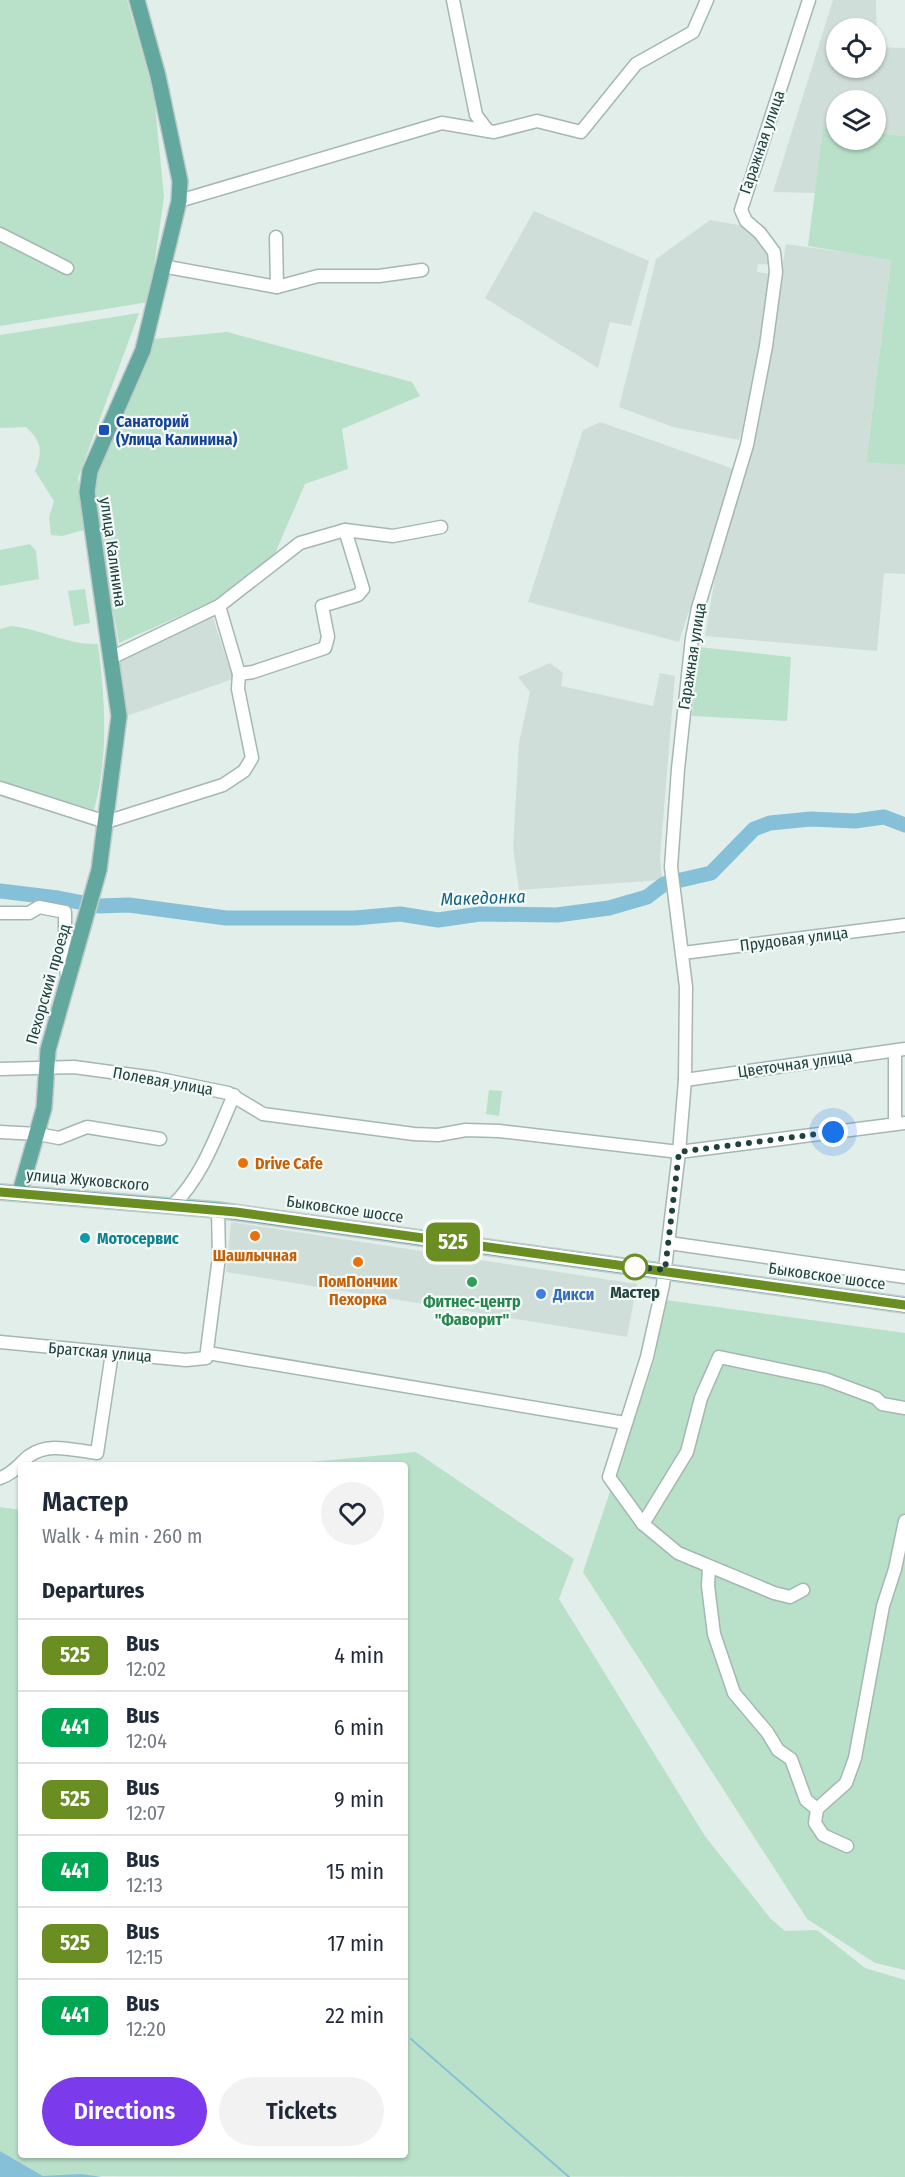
<!DOCTYPE html>
<html lang="en">
<head>
<meta charset="utf-8">
<style>
	:root { --surface:#fff; --page:#f2f2f3; --text:#1f2937; --muted:#747a83; --line:#e0e1e3; --accent:#7c3aed }
	body { margin:0; font-family:"Fira Sans Condensed",sans-serif; background:var(--page); color:var(--text); height:100vh; display:flex; flex-direction:column; font-size:22px; white-space:nowrap }
	* { box-sizing:border-box; margin:0 }
	p { font-size:20px; color:var(--muted) }
	.icon { flex:none; width:33px; height:33px; fill:none; stroke:currentColor; stroke-width:2; stroke-linecap:round; stroke-linejoin:round }
	.map { position:relative; flex:1; overflow:hidden }
	.sheet { position:absolute; left:18px; top:1462px; width:390px; height:696px; display:flex; flex-direction:column; background:var(--surface); border-radius:6px; box-shadow:0 2px 4px #0004 }
	.sheet>* { flex:none }
	.badge { padding:0 12px; border-radius:9px; font-size:21px; line-height:39px }
	.controls { position:absolute; left:826px; top:18px; display:grid; gap:12px }
	.controls a { display:grid; place-items:center; width:60px; height:60px; border-radius:50%; background:var(--surface); box-shadow:0 2px 4px #0004; font-size:30px }
	.you { position:absolute; width:30px; height:30px; margin:-15px; border:4px solid #fff; border-radius:50%; background:#1a73e8; box-shadow:0 0 0 9px #1a73e833 }
	.map>.badge { position:absolute; translate:-50% -50%; box-shadow:0 0 0 3px #fff }
	h2 { padding:0 24px; font-size:22px; line-height:54px }
	.round { display:grid; place-items:center; flex:none; width:63px; height:63px; border-radius:32px; background:var(--page) }
	.head { display:flex; align-items:center; justify-content:space-between; height:102px; padding:0 24px }
	h1 { font-size:28px; font-weight:600; line-height:45px }
	.primary-button { display:flex; gap:12px; margin-top:auto; padding:12px 24px }
	.primary-button a { flex:1; height:69px; border-radius:36px; background:var(--accent); color:#fff; font-size:24px; font-weight:600; line-height:69px; text-align:center }
	.primary-button a+a { background:var(--page); color:var(--text) }
	ul { padding:0; list-style:none }
	li { display:flex; align-items:center; gap:18px; height:72px; padding:0 24px; border-top:2px solid var(--line) }
	li div { flex:1 }
	li b { display:block; font-size:22px }
	li em { font-style:normal }
	li .badge { min-width:66px; font-weight:700; text-align:center }
	.map>svg:first-child { display:block }
	.built { fill:#d0deda; fill-rule:evenodd }
	.green { fill:#b9e1c9 }
	.water { fill:#85c0d8 }
	.lines { fill:none; stroke-linecap:round; stroke-linejoin:round }
	.stream { stroke:#85c0d8; stroke-width:2 }
	.river { stroke:#85c0d8; stroke-width:15 }
	.minor-casing { stroke:#a4b7b3; stroke-width:15 }
	.major-casing { stroke:#c1cac9; stroke-width:18 }
	.minor { stroke:#fff; stroke-width:12 }
	.major { stroke:#62a89f; stroke-width:15 }
	.line-casing { stroke:#fff; stroke-width:14 }
	.line { stroke:#6b8e23; stroke-width:9 }
	.walk { stroke:#20413d; stroke-width:6; stroke-dasharray:0 10.8 }
	.transit-dot { fill:#1a4fb4; stroke:#f3faf7; stroke-width:2 }
	.food-dot { fill:#e8710a; stroke:#f3faf7; stroke-width:2 }
	.culture-dot { fill:#0f9aa8; stroke:#f3faf7; stroke-width:2 }
	.stop-dot { fill:#fff; stroke:#6b8e23; stroke-width:3 }
	.leisure-dot { fill:#2e9e5b; stroke:#f3faf7; stroke-width:2 }
	.shop-dot { fill:#3f7fe0; stroke:#f3faf7; stroke-width:2 }
	.labels { text-anchor:middle; dominant-baseline:central; stroke-width:4.5; stroke-linejoin:round; paint-order:stroke }
	.street-label { font-size:16px; fill:#20413d; stroke:#f3faf7 }
	.transit-label { font-size:16px; font-weight:bold; fill:#164399; stroke:#f3faf7; text-anchor:start }
	.food-label { font-size:16px; font-weight:bold; fill:#c56008; stroke:#f3faf7 }
	.culture-label { font-size:16px; font-weight:bold; fill:#0d838f; stroke:#f3faf7; text-anchor:start }
	.stop-label { font-size:16px; font-weight:bold; fill:#20413d; stroke:#f3faf7 }
	.shop-label { font-size:16px; font-weight:bold; fill:#366cbe; stroke:#f3faf7; text-anchor:start }
	.leisure-label { font-size:16px; font-weight:bold; fill:#27864d; stroke:#f3faf7 }
	.water-label { font-size:18px; font-style:italic; fill:#146283; stroke:#f3faf7 }
</style>
</head>
<body>
<div class="map">
<svg width="905" height="2177" viewBox="0 0 905 2177">
	<rect width="100%" height="100%" fill="#e2eeea"/>
	<g class="built">
		<path d="M833,0H876L877,47L905,48V136L876,133V100H837V129L823,128L815,193L773,192ZM837,28H876V68H837Z"/>
		<path d="M534,211L649,261L631,326L610,322L598,368L485,298Z"/>
		<path d="M710,220L750,227L772,252L774,265L758,264L757,272L773,274L749,411L739,440L673,427L619,407L656,259Z"/>
		<path d="M786,244L891,259L866,461L905,465V574L884,573L877,651L705,636L718,560L753,442Z"/>
		<path d="M600,422L734,469L679,642L528,602L583,430Z"/>
		<path d="M211,612L233,679L124,717L119,656Z"/>
		<path d="M550,663L563,673L561,686L653,706L660,673L675,676L660,857L662,880L519,890L513,848L519,743L530,692L518,677Z"/>
		<path d="M231,1222L637,1284L627,1337L226,1272Z"/>
	</g>
	<g class="green">
		<path d="M0,0H127L154,95L164,197L149,302L0,326Z"/>
		<path d="M823,128L837,129V140H876V133L905,136V465L866,462L891,260L808,246Z"/>
		<path d="M139,313L78,478L84,530L62,536L51,535L49,518L54,501L35,471C43,451 42,442 26,427L0,428V335Z"/>
		<path d="M227,332L412,382L420,396L342,429L348,469L305,484L273,558L218,599L119,643L93,496V475L154,339Z"/>
		<path d="M30,544L36,551L39,579L0,586V550Z"/>
		<path d="M85,589L90,623L74,626L68,591Z"/>
		<path d="M11,626C41,629 68,645 98,644C105,699 109,755 94,810L0,781V629Z"/>
		<path d="M699,647L791,657L787,721L692,716Z"/>
		<path d="M489,1090L502,1091L499,1116L486,1114Z"/>
		<path d="M666,1300L905,1333V1970L875,1963L807,1919L583,1572L654,1361Z"/>
		<path d="M416,1452L574,1559L559,1599L705,1836L771,1919L785,1931L817,1930L865,1968L905,1980V2177L43,2176L0,2151V1507L21,1510V2156H405V1466L279,1465Z"/>
	</g>
	<path class="water" d="M0,2151L43,2176L81,2174L102,2177H0Z"/>
	<g class="lines">
		<path class="stream" d="M411,2039L569,2177"/>
		<path class="river" d="M0,891L58,898L99,906L129,905L226,918H355L400,914L438,920L480,914L557,915L609,908L647,897L664,884L711,873L754,829L770,823L811,819L855,821L884,817L905,825"/>
		<g class="minor-casing">
			<g id="minor">
				<path d="M453,0L476,115L488,131"/>
				<path d="M179,201L442,123L494,132L537,121L581,132L636,64L693,32L707,0"/>
				<path d="M0,234L67,268"/>
				<path d="M276,237L277,287"/>
				<path d="M162,266L277,287L318,276H379L422,270"/>
				<path d="M111,658L219,606L300,543L345,530L393,536L441,527"/>
				<path d="M239,674L253,672L325,648L328,637L322,606L358,595L363,589L345,530"/>
				<path d="M0,788L106,822L223,785L244,771L252,758L238,689L239,674L219,606"/>
				<path d="M0,913H29L39,907L65,912V938L62,949L68,979"/>
				<path d="M683,953L905,925"/>
				<path d="M0,1069L74,1067L155,1078L228,1093L263,1114L414,1134L438,1135L466,1130L499,1131L679,1152L905,1123"/>
				<path d="M685,1080L905,1049"/>
				<path d="M895,1124V1051"/>
				<path d="M0,1132L38,1134L59,1138L87,1127L160,1139"/>
				<path d="M173,1205C203,1176 217,1133 234,1095"/>
				<path d="M669,1243L905,1277"/>
				<path d="M0,1342L186,1360L206,1358L219,1257L218,1210"/>
				<path d="M208,1353L625,1423"/>
				<path d="M0,1478C13,1474 19,1464 29,1456C49,1441 75,1451 97,1453L112,1353"/>
				<path d="M643,1524L687,1452L701,1398L719,1357L825,1379L876,1398L882,1404L905,1408"/>
				<path d="M709,1567L708,1586L714,1634L734,1693L767,1732L778,1750L791,1759L806,1800L817,1809L815,1823L823,1835L847,1846"/>
				<path d="M803,1590L790,1597L774,1593L678,1553L643,1524L609,1477L647,1357L663,1285L679,1152L685,1080L686,987L671,867L678,769L692,638L698,608L747,445L766,346L776,272L774,252L760,233L746,221L741,210L809,0"/>
				<path d="M817,1809L846,1783L855,1758L883,1606L895,1569L905,1521"/>
			</g>
		</g>
		<g class="major-casing">
			<g id="major">
				<path d="M0,1192L218,1210L905,1305"/>
				<path d="M20,1192L44,1108L48,1050L99,870L119,716L87,492L90,471L143,350L179,201L180,181L158,76L137,0"/>
			</g>
		</g>
		<use href="#minor" class="minor"/>
		<use href="#major" class="major"/>
	</g>
	<g class="lines">
		<g class="line-casing">
			<path id="line" d="M0,1192L236,1212L905,1305"/>
		</g>
		<use href="#line" class="line"/>
		<path class="walk" d="M635,1267L626,1266L665,1270L679,1152L833,1132"/>
	</g>
	<rect class="transit-dot" x="98" y="424" width="12" height="12" rx="3"/>
	<g class="food-dot">
		<circle cx="243" cy="1163" r="6"/>
		<circle cx="255" cy="1236" r="6"/>
		<circle cx="358" cy="1262" r="6"/>
	</g>
	<circle class="culture-dot" cx="85" cy="1238" r="6"/>
	<circle class="stop-dot" cx="635" cy="1267" r="12"/>
	<circle class="leisure-dot" cx="472" cy="1282" r="6"/>
	<circle class="shop-dot" cx="541" cy="1294" r="6"/>
	<g class="labels">
		<g class="street-label">
			<text transform="translate(762 142) rotate(-71)">Гаражная улица</text>
			<text transform="translate(113 552) rotate(82)">улица Калинина</text>
			<text transform="translate(692 656) rotate(-81)">Гаражная улица</text>
			<text transform="translate(794 939) rotate(-7)">Прудовая улица</text>
			<text transform="translate(48 984) rotate(-74)">Пехорский проезд</text>
			<text transform="translate(795 1064) rotate(-8)">Цветочная улица</text>
			<text transform="translate(163 1081) rotate(10)">Полевая улица</text>
			<text transform="translate(88 1180) rotate(5)">улица Жуковского</text>
			<text transform="translate(345 1209) rotate(8)">Быковское шоссе</text>
			<text transform="translate(827 1276) rotate(8)">Быковское шоссе</text>
			<text transform="translate(100 1352) rotate(5)">Братская улица</text>
		</g>
		<g class="transit-label">
			<text x="116" y="421">Санаторий<tspan x="116" dy="18">(Улица Калинина)</tspan></text>
		</g>
		<g class="food-label">
			<text x="255" y="1163" text-anchor="start">Drive Cafe</text>
			<text x="255" y="1255">Шашлычная</text>
			<text x="358" y="1281">ПомПончик<tspan x="358" dy="18">Пехорка</tspan></text>
		</g>
		<g class="culture-label">
			<text x="97" y="1238">Мотосервис</text>
		</g>
		<g class="stop-label">
			<text x="635" y="1292">Мастер</text>
		</g>
		<g class="shop-label">
			<text x="553" y="1294">Дикси</text>
		</g>
		<g class="leisure-label">
			<text x="472" y="1301">Фитнес-центр<tspan x="472" dy="18">"Фаворит"</tspan></text>
		</g>
		<g class="water-label">
			<text transform="translate(483 898) rotate(-2)">Македонка</text>
		</g>
	</g>
</svg>
<div class="controls">
<a><svg class="icon" aria-label="locate" viewBox="0 0 24 24"><circle cx="12" cy="12" r="6"/><path d="M12 2v4M12 18v4M2 12h4M18 12h4"/></svg></a>
<a><svg class="icon" aria-label="layers" viewBox="0 0 24 24"><path d="M12 4l9 5-9 5-9-5zM3 14l9 5 9-5"/></svg></a>
</div>
<div class="you" style="left:833px;top:1132px"></div>
<b class="badge" style="left:453px;top:1242px;background:#6b8e23;color:#fff">525</b>
<section class="sheet">
<div class="head"><div><h1>Мастер</h1><p>Walk · 4 min · 260 m</p></div><a class="round"><svg class="icon" aria-label="heart" viewBox="0 0 24 24"><path d="M12 20l-8-8c-3-5 5-10 8-4 3-6 11-1 8 4z"/></svg></a></div>
<h2>Departures</h2>
<ul>
<li><span class="badge" style="background:#6b8e23;color:#fff">525</span><div><b>Bus</b><p>12:02</p></div><em>4 min</em></li>
<li><span class="badge" style="background:#00a651;color:#fff">441</span><div><b>Bus</b><p>12:04</p></div><em>6 min</em></li>
<li><span class="badge" style="background:#6b8e23;color:#fff">525</span><div><b>Bus</b><p>12:07</p></div><em>9 min</em></li>
<li><span class="badge" style="background:#00a651;color:#fff">441</span><div><b>Bus</b><p>12:13</p></div><em>15 min</em></li>
<li><span class="badge" style="background:#6b8e23;color:#fff">525</span><div><b>Bus</b><p>12:15</p></div><em>17 min</em></li>
<li><span class="badge" style="background:#00a651;color:#fff">441</span><div><b>Bus</b><p>12:20</p></div><em>22 min</em></li>
</ul>
<div class="primary-button"><a>Directions</a><a>Tickets</a></div>
</section>
</div>
</body>
</html>
